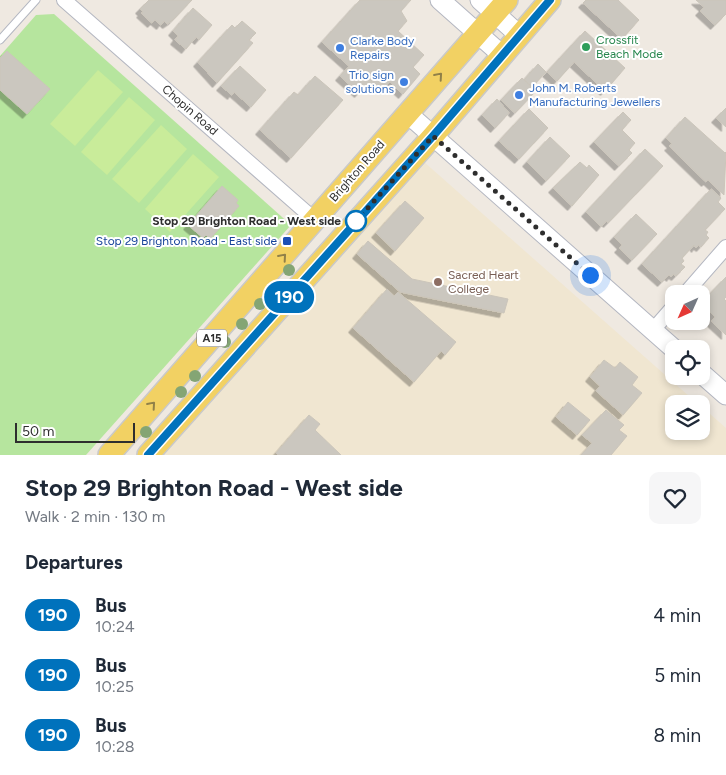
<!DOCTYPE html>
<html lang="en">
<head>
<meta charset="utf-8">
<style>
	:root { --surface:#fff; --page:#f6f6f7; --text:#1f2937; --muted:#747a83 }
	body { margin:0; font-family:Figtree,sans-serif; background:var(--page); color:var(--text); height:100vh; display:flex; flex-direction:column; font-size:19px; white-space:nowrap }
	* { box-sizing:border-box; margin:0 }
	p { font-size:16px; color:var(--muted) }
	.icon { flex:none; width:28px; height:28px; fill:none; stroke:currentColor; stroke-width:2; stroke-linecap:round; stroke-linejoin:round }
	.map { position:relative; height:455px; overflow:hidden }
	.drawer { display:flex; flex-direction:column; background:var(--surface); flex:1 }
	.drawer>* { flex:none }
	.badge { padding:0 10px; border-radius:16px; font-size:18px; line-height:32px }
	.needle { width:32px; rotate:225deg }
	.tools { position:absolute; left:665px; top:285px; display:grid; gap:10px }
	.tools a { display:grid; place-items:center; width:45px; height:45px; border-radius:10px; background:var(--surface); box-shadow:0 2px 8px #0003; font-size:25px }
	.scale { position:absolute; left:15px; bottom:12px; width:120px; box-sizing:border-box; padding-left:5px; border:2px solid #2e2e2e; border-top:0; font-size:14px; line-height:18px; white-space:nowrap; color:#2e2e2e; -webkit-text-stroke:4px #fff; paint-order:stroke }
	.you { position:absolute; width:25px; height:25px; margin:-12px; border:4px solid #fff; border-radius:50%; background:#1a73e8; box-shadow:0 0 0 8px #1a73e833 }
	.map>.badge { position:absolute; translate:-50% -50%; box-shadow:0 0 0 2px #fff }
	h2 { padding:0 25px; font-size:19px; line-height:45px }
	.round { display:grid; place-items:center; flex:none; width:52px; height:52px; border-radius:10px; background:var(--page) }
	.overview { display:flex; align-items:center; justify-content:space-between; height:85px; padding:0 25px }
	h1 { font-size:24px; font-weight:700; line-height:38px }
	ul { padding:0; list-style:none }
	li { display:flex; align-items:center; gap:15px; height:60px; padding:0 25px }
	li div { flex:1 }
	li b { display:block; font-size:19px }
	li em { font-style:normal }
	li .badge { min-width:55px; font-weight:700; text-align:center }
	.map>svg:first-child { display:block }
	.education { fill:#f0e6d1 }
	.green { fill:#b6e59e }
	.pitch { fill:#c9ec9a }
	.building { fill:#cbc7bf; stroke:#cbc5ba; filter:url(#shadow) }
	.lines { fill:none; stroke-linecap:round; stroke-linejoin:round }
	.lane-casing { stroke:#b4b7c1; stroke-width:9 }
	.street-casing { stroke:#b4b7c1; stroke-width:16 }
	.secondary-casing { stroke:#b4b7c1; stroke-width:21 }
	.primary-casing { stroke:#c9c9c9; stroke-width:24 }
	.lane { stroke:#fff; stroke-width:7 }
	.street { stroke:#fff; stroke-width:14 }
	.secondary { stroke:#fff; stroke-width:19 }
	.primary { stroke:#f2d163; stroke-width:21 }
	.tree { fill:#84a574 }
	.oneway { stroke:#908048 }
	.line-casing { stroke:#fff; stroke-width:11 }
	.line { stroke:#0072bc; stroke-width:8 }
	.walk { stroke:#2e2e2e; stroke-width:5; stroke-dasharray:0 9 }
	.leisure-dot { fill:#2e9e5b; stroke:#fff; stroke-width:2 }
	.shop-dot { fill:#3f7fe0; stroke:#fff; stroke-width:2 }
	.stop-dot { fill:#fff; stroke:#0072bc; stroke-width:2.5 }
	.transit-dot { fill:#1a4fb4; stroke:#fff; stroke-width:2 }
	.education-dot { fill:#8d6e63; stroke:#fff; stroke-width:2 }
	.labels { text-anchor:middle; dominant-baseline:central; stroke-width:4; stroke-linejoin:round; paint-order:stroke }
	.shield { fill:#fff; stroke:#6d6d6d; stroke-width:1 }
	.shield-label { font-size:11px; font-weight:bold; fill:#2e2e2e }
	.leisure-label { font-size:12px; fill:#27864d; stroke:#fff; text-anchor:start }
	.shop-label { font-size:12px; fill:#366cbe; stroke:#fff; text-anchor:start }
	.street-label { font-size:12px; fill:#2e2e2e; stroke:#fff }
	.stop-label { font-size:12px; font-weight:bold; fill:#2e2e2e; stroke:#fff; text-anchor:end }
	.transit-label { font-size:12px; fill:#164399; stroke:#fff; text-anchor:end }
	.education-label { font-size:12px; fill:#785e54; stroke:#fff; text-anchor:start }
</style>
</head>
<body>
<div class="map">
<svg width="726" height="455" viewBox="0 0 726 455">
	<defs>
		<filter id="shadow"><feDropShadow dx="-4.5" dy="4.5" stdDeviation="0" flood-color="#0004"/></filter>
	</defs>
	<rect width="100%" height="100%" fill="#efe9e1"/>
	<path class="education" d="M423,161L698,404H674V431H701V406L726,428V455H164Z"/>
	<path class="green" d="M54,14L291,225L86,455H0V56L36,15Z"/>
	<g class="pitch">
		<path d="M98,70L123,92L75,146L50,124Z"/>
		<path d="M129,97L155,120L107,175L81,152Z"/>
		<path d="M161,125L187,149L139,203L112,179Z"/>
		<path d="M193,154L219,177L170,232L145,209Z"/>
	</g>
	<g class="building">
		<path d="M149,0H192L173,20L167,24L164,21L161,25L155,20L152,23L141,13L143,12L140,9Z"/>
		<path d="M360,0H411L401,11L407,21L398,31L424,55L413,67L420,74L403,94L390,82L385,87L367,84L359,93L340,76L349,66L322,42Z"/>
		<path d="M586,0H618L639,20L622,39L583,3Z"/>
		<path d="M696,0H726V14L715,25L700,11L704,7Z"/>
		<path d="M193,8L212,25L199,40L196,37L186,49L175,40L178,36L173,31Z"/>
		<path d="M242,21L256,33L249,40L253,43L217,83L198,62L232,25L235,28Z"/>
		<path d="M585,31L625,68L605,91L574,62L557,81L547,72Z"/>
		<path d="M7,51L50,89L27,114L0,90V58Z"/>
		<path d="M538,64L546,72L532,87L524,80Z"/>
		<path d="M240,66L266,90L251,107L234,92L232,95L221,86Z"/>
		<path d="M315,76L343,100L291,158L260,130L294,92L298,95Z"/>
		<path d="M522,78L536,91L515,113L501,100Z"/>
		<path d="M497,99L509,113L495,128L482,115Z"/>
		<path d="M726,108V127L716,118Z"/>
		<path d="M529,109L548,128L519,159L499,141Z"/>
		<path d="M623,112L631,120L622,130L635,143L629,150L632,153L619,166L594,142Z"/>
		<path d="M685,117L725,153L726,152L724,195L708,180L706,182L669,146L672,144L666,138Z"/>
		<path d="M550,137L570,156L546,181L527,162Z"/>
		<path d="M645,149L663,166L608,223L606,221L601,227L586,212Z"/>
		<path d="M580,162L587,168L589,165L599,175L572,206L553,188Z"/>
		<path d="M222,186L238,200L236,203L239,206L210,239L206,235L203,238L188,225Z"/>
		<path d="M711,189L721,198L718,202L725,209L705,230L708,232L706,235L709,238L701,247L698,245L696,248L694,245L682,258L684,261L681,264L685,267L676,276L673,274L671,277L669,275L662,282L642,264Z"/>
		<path d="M405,201L424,218L395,251L376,233Z"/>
		<path d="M636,214L657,234L632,260L619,248L622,245L614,237Z"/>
		<path d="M368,241L412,279L508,299L504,313L400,292L357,254Z"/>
		<path d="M726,277V297L724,299L726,301V335L711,321L715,317L705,307L708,304L704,300Z"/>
		<path d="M387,289L394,296L398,292L456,342L445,355L441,351L414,382L353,328Z"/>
		<path d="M604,360L615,368L620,362L638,377L632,385L642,393L623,415L596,391L600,386L590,377Z"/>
		<path d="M568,402L590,420L577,435L556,417Z"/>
		<path d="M606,410L624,425L619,430L627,436L611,455H581L592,443L582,435Z"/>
		<path d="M309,415L320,424L315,430L341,455H278L276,453Z"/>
	</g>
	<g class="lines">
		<g class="lane-casing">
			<path id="lane" d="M0,40L36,0"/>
		</g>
		<g class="street-casing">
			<g id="street">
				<path d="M64,0L315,220"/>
				<path d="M685,294L726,247"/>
				<path d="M653,330L674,306"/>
			</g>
		</g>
		<g class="secondary-casing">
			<g id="secondary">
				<path d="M440,0L502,55"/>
				<path d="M480,0L519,35"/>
				<path d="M407,113L674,349"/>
				<path d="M701,373L726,395"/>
			</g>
		</g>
		<g class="primary-casing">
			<g id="primary">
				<path d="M109,455L507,0"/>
				<path d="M148,455L433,136L550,0"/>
			</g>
		</g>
		<use href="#lane" class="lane"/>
		<use href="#street" class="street"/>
		<use href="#secondary" class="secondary"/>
		<use href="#primary" class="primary"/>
	</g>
	<g class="tree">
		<circle cx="289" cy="270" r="6"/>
		<circle cx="273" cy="288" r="6"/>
		<circle cx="260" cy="304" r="6"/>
		<circle cx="242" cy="324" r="6"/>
		<circle cx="225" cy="342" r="6"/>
		<circle cx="195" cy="376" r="6"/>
		<circle cx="181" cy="392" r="6"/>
		<circle cx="146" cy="432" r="6"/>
	</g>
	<defs><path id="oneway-chevron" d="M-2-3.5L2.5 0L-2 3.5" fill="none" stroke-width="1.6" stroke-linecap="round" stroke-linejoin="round" transform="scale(1.25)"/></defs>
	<g class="oneway">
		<use href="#oneway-chevron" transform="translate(439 76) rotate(-49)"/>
		<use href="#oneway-chevron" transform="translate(283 257) rotate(-49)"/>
		<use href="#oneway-chevron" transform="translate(152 405) rotate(-49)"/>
	</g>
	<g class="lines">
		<g class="line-casing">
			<path id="line" d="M148,455L433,136L550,0"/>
		</g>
		<use href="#line" class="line"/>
		<path class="walk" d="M356,221L433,136L590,275"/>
	</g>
	<circle class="leisure-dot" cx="586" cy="47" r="5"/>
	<g class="shop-dot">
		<circle cx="340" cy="48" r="5"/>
		<circle cx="404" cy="82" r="5"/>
		<circle cx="519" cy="95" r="5"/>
	</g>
	<circle class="stop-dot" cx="356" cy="221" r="10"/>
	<rect class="transit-dot" x="282" y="236" width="10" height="10" rx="2.5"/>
	<circle class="education-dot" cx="438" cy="282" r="5"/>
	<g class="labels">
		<rect class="shield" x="197" y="329.5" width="30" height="17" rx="4"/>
		<g class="shield-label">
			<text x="212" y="338">A15</text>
		</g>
		<g class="leisure-label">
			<text x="596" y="40">Crossfit<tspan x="596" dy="14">Beach Mode</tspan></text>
		</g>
		<g class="shop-label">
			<text x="350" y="41">Clarke Body<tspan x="350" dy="14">Repairs</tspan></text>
			<text x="394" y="75" text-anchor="end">Trio sign<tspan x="394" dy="14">solutions</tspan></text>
			<text x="529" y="88">John M. Roberts<tspan x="529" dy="14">Manufacturing Jewellers</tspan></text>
		</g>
		<g class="street-label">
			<text transform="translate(190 110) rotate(41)">Chopin Road</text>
			<text transform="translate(357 171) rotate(-49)">Brighton Road</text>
		</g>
		<g class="stop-label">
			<text x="341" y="221">Stop 29 Brighton Road - West side</text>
		</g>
		<g class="transit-label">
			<text x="277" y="241">Stop 29 Brighton Road - East side</text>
		</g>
		<g class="education-label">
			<text x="448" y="275">Sacred Heart<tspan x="448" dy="14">College</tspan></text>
		</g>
	</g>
</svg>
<div class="tools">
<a><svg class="needle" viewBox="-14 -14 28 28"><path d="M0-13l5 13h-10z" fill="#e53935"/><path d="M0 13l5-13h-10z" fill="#747a83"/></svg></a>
<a><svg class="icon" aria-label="locate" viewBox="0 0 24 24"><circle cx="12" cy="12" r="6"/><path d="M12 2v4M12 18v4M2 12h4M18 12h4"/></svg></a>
<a><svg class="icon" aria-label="layers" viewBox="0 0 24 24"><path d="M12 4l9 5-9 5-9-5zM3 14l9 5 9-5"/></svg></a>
</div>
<div class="scale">50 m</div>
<div class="you" style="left:590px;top:275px"></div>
<b class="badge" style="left:289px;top:297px;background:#0072bc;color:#fff">190</b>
</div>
<section class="drawer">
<div class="overview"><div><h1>Stop 29 Brighton Road - West side</h1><p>Walk · 2 min · 130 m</p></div><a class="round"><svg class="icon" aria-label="heart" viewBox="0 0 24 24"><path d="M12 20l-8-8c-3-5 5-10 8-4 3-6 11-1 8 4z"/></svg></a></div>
<h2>Departures</h2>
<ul>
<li><span class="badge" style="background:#0072bc;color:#fff">190</span><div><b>Bus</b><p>10:24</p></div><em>4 min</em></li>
<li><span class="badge" style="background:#0072bc;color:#fff">190</span><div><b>Bus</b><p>10:25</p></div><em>5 min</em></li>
<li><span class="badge" style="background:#0072bc;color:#fff">190</span><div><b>Bus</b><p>10:28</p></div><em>8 min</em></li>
</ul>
</section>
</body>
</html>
